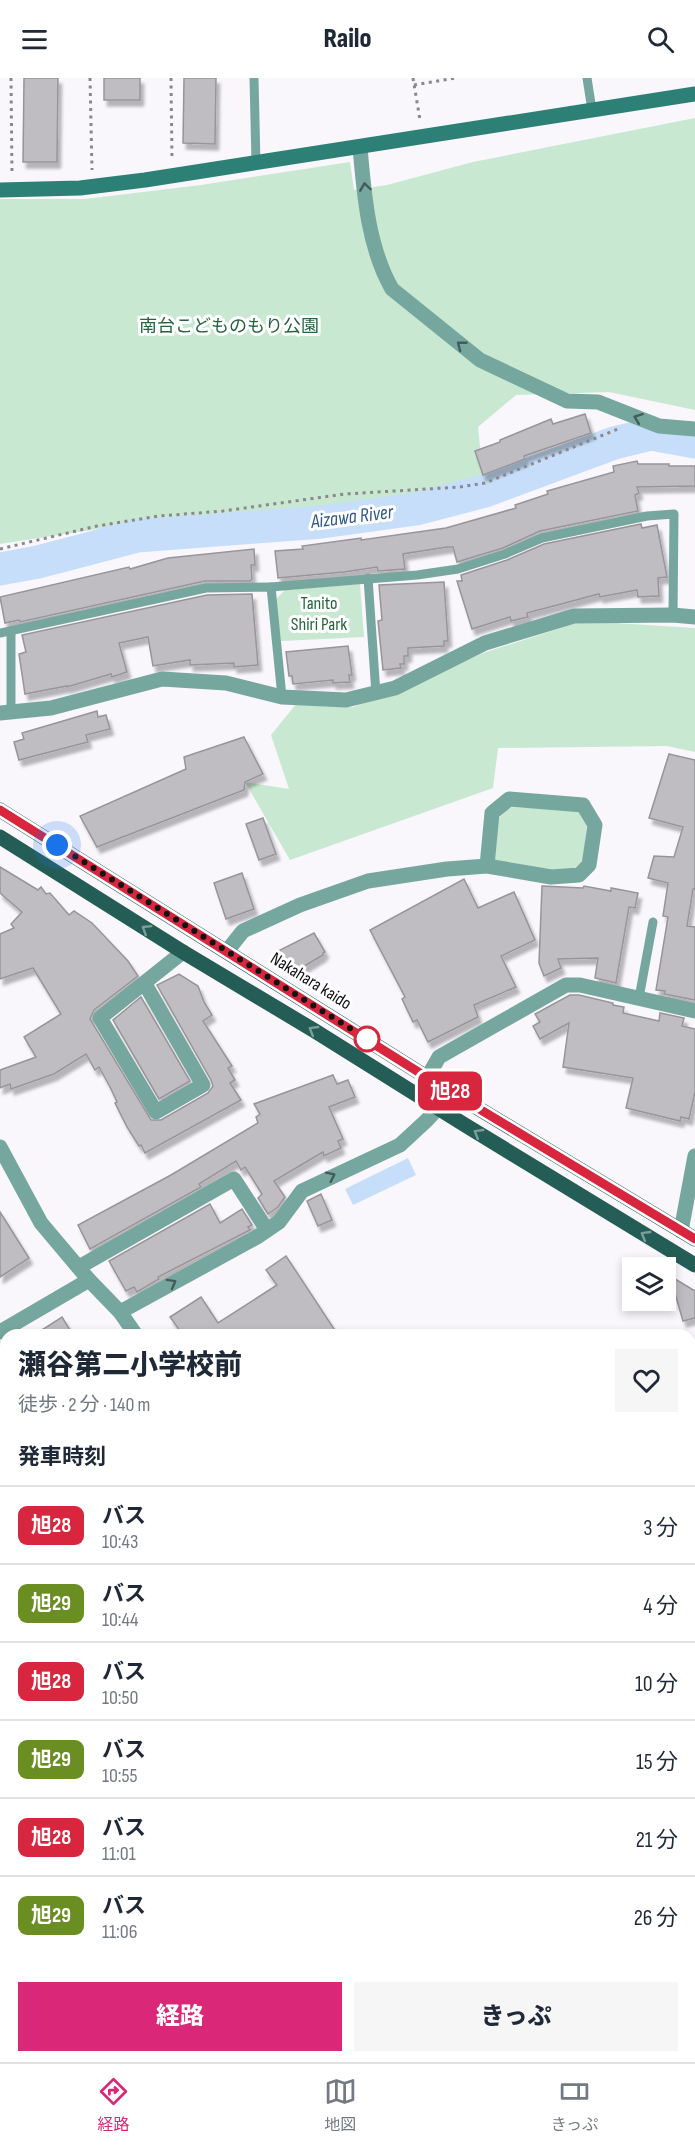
<!DOCTYPE html>
<html lang="ja">
<head>
<meta charset="utf-8">
<style>
	:root { --surface:#fff; --page:#f6f6f7; --text:#1f2937; --muted:#747a83; --line:#e0e1e3; --accent:#db2777 }
	body { margin:0; font-family:"Sofia Sans Condensed","Noto Sans JP",sans-serif; background:var(--page); color:var(--text); height:100vh; display:flex; flex-direction:column; font-size:22px; white-space:nowrap }
	* { box-sizing:border-box; margin:0 }
	p { font-size:20px; color:var(--muted) }
	.icon { flex:none; width:33px; height:33px; fill:none; stroke:currentColor; stroke-width:2; stroke-linecap:round; stroke-linejoin:round }
	.map { position:relative; flex:1; overflow:hidden }
	.sheet { position:absolute; left:0px; top:1251px; width:696px; height:734px; display:flex; flex-direction:column; background:var(--surface); border-radius:18px 18px 0 0; box-shadow:0 3px 9px #0003 }
	.sheet>* { flex:none }
	.badge { padding:0 12px; border-radius:9px; font-size:21px; line-height:39px }
	.tools { position:absolute; left:622px; top:1179px; display:grid; gap:12px }
	.tools a { display:grid; place-items:center; width:54px; height:54px; border-radius:0px; background:var(--surface); box-shadow:0 3px 9px #0003; font-size:30px }
	.you { position:absolute; width:30px; height:30px; margin:-15px; border:4px solid #fff; border-radius:50%; background:#1a73e8; box-shadow:0 0 0 9px #1a73e833 }
	.map>.badge { position:absolute; translate:-50% -50%; box-shadow:0 0 0 3px #fff }
	h2 { padding:0 18px; font-size:22px; line-height:54px }
	.round { display:grid; place-items:center; flex:none; width:63px; height:63px; border-radius:0px; background:var(--page) }
	.summary { display:flex; align-items:center; justify-content:space-between; height:102px; padding:0 18px }
	h1 { font-size:28px; font-weight:800; line-height:45px }
	.action { display:flex; gap:12px; margin-top:auto; padding:12px 18px }
	.action a { flex:1; height:69px; border-radius:0px; background:var(--accent); color:#fff; font-size:24px; font-weight:800; line-height:69px; text-align:center }
	.action a+a { background:var(--page); color:var(--text) }
	ul { padding:0; list-style:none }
	li { display:flex; align-items:center; gap:18px; height:78px; padding:0 18px; border-top:2px solid var(--line) }
	li div { flex:1 }
	li b { display:block; font-size:22px }
	li em { font-style:normal }
	li .badge { min-width:66px; font-weight:700; text-align:center }
	header { display:flex; justify-content:space-between; align-items:center; height:78px; padding:0 18px; background:var(--surface); font-size:27px; font-weight:800 }
	.tabs { display:flex; justify-content:space-around; align-items:center; height:84px; border-top:2px solid var(--line); background:var(--surface); font-size:16px; color:var(--muted) }
	.tabs a { display:grid; justify-items:center; gap:3px }
	.tabs .selected { color:var(--accent) }
	.map>svg:first-child { display:block }
	.green { fill:#c8e8d1 }
	.water { fill:#c6defa }
	.lines { fill:none; stroke-linecap:round; stroke-linejoin:round }
	.river { stroke:#c6defa; stroke-width:33 }
	.building { fill:#bfbcc2; stroke:#97959a; stroke-width:1.5; filter:url(#shadow) }
	.path { stroke:#8a888c; stroke-width:3; stroke-dasharray:3 4.5; stroke-linecap:butt }
	.lane { stroke:#76a79f; stroke-width:9 }
	.street { stroke:#76a79f; stroke-width:15 }
	.secondary { stroke:#2d8075; stroke-width:15 }
	.primary { stroke:#245d55; stroke-width:15 }
	.oneway { stroke:#445c59 }
	.oneway2 { stroke:#7c9e99 }
	.line-casing { stroke:#fff; stroke-width:14 }
	.line { stroke:#d7263d; stroke-width:9 }
	.walk { stroke:#121113; stroke-width:6; stroke-dasharray:0 10.8 }
	.stop-dot { fill:#fff; stroke:#d7263d; stroke-width:3 }
	.labels { text-anchor:middle; dominant-baseline:central; stroke-width:6; stroke-linejoin:round; paint-order:stroke }
	.park-label { font-size:18px; fill:#26633e; stroke:#fff }
	.street-label { font-size:18px; fill:#121113; stroke:#fff }
	.water-label { font-size:20px; font-style:italic; fill:#315987; stroke:#fff }
</style>
</head>
<body>
<header><svg class="icon" aria-label="menu" viewBox="0 0 24 24"><path d="M4 6h16M4 12h16M4 18h16"/></svg>Railo<svg class="icon" aria-label="search" viewBox="0 0 24 24"><circle cx="10" cy="10" r="6"/><path d="M15 15l6 6"/></svg></header>
<div class="map">
<svg width="695" height="1984" viewBox="0 0 695 1984">
	<defs>
		<filter id="shadow"><feDropShadow dx="3.5" dy="6" stdDeviation="1.5" flood-color="#0004"/></filter>
	</defs>
	<rect width="100%" height="100%" fill="#f9f6fc"/>
	<g class="green">
		<path d="M695,40V332L609,314L516,317L478,349L485,420L257,451L117,448L0,466V121H85L201,107L350,84L354,112L387,107L473,84Z"/>
		<path d="M360,506L364,559L281,563L276,521L285,512Z"/>
		<path d="M583,543L695,550V674L667,668L498,670L493,710L290,782L245,704L289,711L271,657L297,625L353,629L408,609L483,575Z"/>
		<path d="M510,729L578,732L587,746L583,784C561,803 520,786 495,782L498,741Z"/>
	</g>
	<path class="water" d="M408,1080L416,1097L353,1127L345,1111Z"/>
	<g class="lines">
		<path class="river" d="M0,491L38,484L137,458L322,444L416,431L485,413L614,365L651,356L695,364"/>
	</g>
	<g class="building">
		<path d="M24,0H58L57,84H23Z"/>
		<rect x="104" y="0" width="36" height="22"/>
		<path d="M184,0H216L215,66L183,65Z"/>
		<path d="M585,336L591,355L524,378L525,381L483,397L475,373L500,364V362L551,341L553,346Z"/>
		<path d="M637,383L638,386H669V388H695V408L637,409L639,415L635,417L638,433L540,453L503,470L457,484L453,469H447L403,476L405,491L378,493L377,489L344,494L278,500L275,473L303,471L302,468L361,460V462L446,450L516,430L515,427L548,416L547,413L614,394L613,388Z"/>
		<path d="M641,446L642,450L657,447L667,499L658,500L659,518L638,519L637,512L600,519L599,516L527,535L528,539L511,543L510,539L472,551L457,503H462L461,497L507,482L544,466Z"/>
		<path d="M254,471L255,487H251L252,501L250,503H205L20,544L19,542L5,545L0,519L129,489L130,491L168,480Z"/>
		<path d="M444,504L448,563H444V568L408,570V578H404V586H400L401,590L383,592L378,543L382,542L379,507Z"/>
		<path d="M252,516L258,587L234,589V585L190,587V582L153,588L148,559L119,565L127,594L112,599L111,596L67,609V608L25,616L19,576L26,574L22,557L207,517Z"/>
		<path d="M348,568L352,597H349L350,604L333,605V602L293,606L292,598H289L286,574Z"/>
		<path d="M97,633L98,639L106,637L110,651L86,657L88,664L19,682L14,664L24,661L22,655Z"/>
		<path d="M244,659L263,696L245,704L244,712L97,769L80,738L186,691L184,679Z"/>
		<path d="M669,676L695,682V811H693L687,848L695,849V922L664,916L665,913L656,912L668,839L663,838L668,805L648,800L654,778L674,779L683,749L649,740Z"/>
		<path d="M263,740L276,776L259,782L246,746Z"/>
		<path d="M0,789L38,812L41,809L46,816L50,815L69,837L74,833L92,845L128,883L138,898L94,932L90,941L151,1042H161L208,1015L213,1008L211,1002L157,907L179,896L198,908L204,924L212,937L203,943L232,988L228,990L235,1002L230,1005L241,1022L145,1075L141,1067L139,1068L127,1049L115,1025L117,1024L110,1009L99,989L95,992L86,976L54,996L11,1011L10,1006L0,1010V992L36,979L24,959L61,936L33,890L0,901V856L14,850L11,846L22,834L0,815Z"/>
		<path d="M242,795L254,831L226,841L214,805Z"/>
		<path d="M464,801L478,830L514,814L535,862L501,878L516,909L474,927L478,939L428,964L417,942L413,944L402,921L405,919L370,852Z"/>
		<path d="M542,808L583,810L584,808L611,813V810L638,815L635,830L629,829L616,905L595,900L598,880L558,881L561,890L544,898L539,885Z"/>
		<path d="M314,855L325,874L323,875V877L298,892L274,875Z"/>
		<path d="M570,917H579L613,925V927L624,929L623,935L659,943L660,935L684,940L682,948L695,951V1014L689,1041L681,1039L680,1043L626,1030L633,1000L563,989L569,945L540,961L533,948L540,944L535,936Z"/>
		<path d="M141,919L190,1003L159,1021L113,942Z"/>
		<path d="M333,997L337,1006L348,1002L355,1019L329,1029L343,1061L338,1063L341,1070L324,1078L323,1074L274,1103L285,1119L278,1129L268,1136L258,1120L262,1116L245,1089L241,1092L236,1083L199,1106L201,1109L90,1171L78,1147L171,1097L258,1045L256,1039L260,1036L254,1026Z"/>
		<path d="M321,1116L332,1142L318,1148L307,1123Z"/>
		<path d="M210,1126L220,1145L242,1131L252,1147L248,1149L250,1152L158,1199L159,1201L137,1214L134,1209L126,1213L109,1183Z"/>
		<path d="M0,1134L29,1180L0,1199Z"/>
		<path d="M286,1178L338,1257H183L170,1239L201,1219L218,1245L277,1207L266,1192Z"/>
		<path d="M670,1198L695,1213V1240L683,1243Z"/>
		<path d="M62,1239L73,1257H34Z"/>
	</g>
	<g class="lines">
		<g class="path">
			<path d="M11,0L12,97"/>
			<path d="M90,0L92,92"/>
			<path d="M171,0L172,82"/>
			<path d="M413,0L420,42"/>
			<path d="M414,7L456,0"/>
			<path d="M0,471L97,448L159,438L223,433L345,416L460,409L485,405L618,351"/>
		</g>
		<g class="lane">
			<path d="M254,0L256,85"/>
			<path d="M587,0L592,32"/>
			<path d="M368,500L376,616"/>
			<path d="M271,509L417,497L458,491L505,476L542,460L647,438L674,436L673,537"/>
			<path d="M0,555L206,510L271,509L282,619"/>
			<path d="M11,634V553"/>
			<path d="M639,920L653,844"/>
		</g>
		<g class="street">
			<path d="M360,69C364,116 368,169 392,211L480,282L567,323L598,324L659,348L695,351"/>
			<path d="M0,635L51,630L162,601L226,605L282,619L346,622L395,610L485,565L574,538L673,537L695,539"/>
			<path d="M227,873L243,853L300,827L368,803L447,791L487,788L551,799L579,797L589,787L595,747L583,727L509,721L492,735L487,788"/>
			<path d="M145,906L203,1007L156,1034L100,940L183,874"/>
			<path d="M418,1016L439,979L566,907H580L695,933"/>
			<path d="M0,1069L41,1145L89,1202L120,1234L136,1257"/>
			<path d="M681,1153L695,1078"/>
			<path d="M79,1189L234,1101L267,1152"/>
			<path d="M120,1234L257,1159L279,1144L302,1113L400,1067L427,1042L438,1030L448,1012"/>
			<path d="M0,1254L89,1202"/>
			<path d="M0,1537L6,1536"/>
			<path d="M690,1815L695,1811"/>
			<path d="M690,1877L695,1882"/>
			<path d="M42,1978L43,1984"/>
			<path d="M284,1978L286,1984"/>
			<path d="M370,1978L374,1984"/>
			<path d="M418,1984L428,1978"/>
		</g>
		<path class="secondary" d="M0,112L80,110L145,102L695,16"/>
		<g class="primary">
			<path d="M0,732L428,1000L695,1161"/>
			<path d="M0,759L183,874L315,953L465,1047L695,1187"/>
			<path d="M690,1516L695,1514"/>
			<path d="M0,1801L6,1798"/>
		</g>
	</g>
	<defs><path id="oneway-chevron" d="M-2-3.5L2.5 0L-2 3.5" fill="none" stroke-width="1.6" stroke-linecap="round" stroke-linejoin="round" transform="scale(1.5)"/></defs>
	<g class="oneway">
		<use href="#oneway-chevron" transform="translate(365 109) rotate(-98)"/>
		<use href="#oneway-chevron" transform="translate(461 267) rotate(-142)"/>
		<use href="#oneway-chevron" transform="translate(638 340) rotate(-159)"/>
		<use href="#oneway-chevron" transform="translate(331 1098) rotate(-26)"/>
		<use href="#oneway-chevron" transform="translate(172 1205) rotate(-29)"/>
	</g>
	<g class="oneway2">
		<use href="#oneway-chevron" transform="translate(146 851) rotate(-148)"/>
		<use href="#oneway-chevron" transform="translate(313 952) rotate(-149)"/>
		<use href="#oneway-chevron" transform="translate(478 1055) rotate(-149)"/>
		<use href="#oneway-chevron" transform="translate(645 1157) rotate(-149)"/>
	</g>
	<g class="lines">
		<g class="line-casing">
			<path id="line" d="M0,732L428,1000L695,1161"/>
		</g>
		<use href="#line" class="line"/>
		<path class="walk" d="M57,767L375,966L367,961"/>
	</g>
	<circle class="stop-dot" cx="367" cy="961" r="12"/>
	<g class="labels">
		<g class="park-label">
			<text x="229" y="248">南台こどものもり公園</text>
			<text x="319" y="525">Tanito<tspan x="319" dy="21">Shiri Park</tspan></text>
		</g>
		<g class="street-label">
			<text transform="translate(311 903) rotate(32)">Nakahara kaido</text>
		</g>
		<g class="water-label">
			<text transform="translate(352 439) rotate(-7)">Aizawa River</text>
		</g>
	</g>
</svg>
<div class="tools">
<a><svg class="icon" aria-label="layers" viewBox="0 0 24 24"><path d="M12 4l9 5-9 5-9-5zM3 14l9 5 9-5"/></svg></a>
</div>
<div class="you" style="left:57px;top:767px"></div>
<b class="badge" style="left:450px;top:1013px;background:#d7263d;color:#fff">旭28</b>
<section class="sheet">
<div class="summary"><div><h1>瀬谷第二小学校前</h1><p>徒歩 · 2 分 · 140 m</p></div><a class="round"><svg class="icon" aria-label="heart" viewBox="0 0 24 24"><path d="M12 20l-8-8c-3-5 5-10 8-4 3-6 11-1 8 4z"/></svg></a></div>
<h2>発車時刻</h2>
<ul>
<li><span class="badge" style="background:#d7263d;color:#fff">旭28</span><div><b>バス</b><p>10:43</p></div><em>3 分</em></li>
<li><span class="badge" style="background:#6b8e23;color:#fff">旭29</span><div><b>バス</b><p>10:44</p></div><em>4 分</em></li>
<li><span class="badge" style="background:#d7263d;color:#fff">旭28</span><div><b>バス</b><p>10:50</p></div><em>10 分</em></li>
<li><span class="badge" style="background:#6b8e23;color:#fff">旭29</span><div><b>バス</b><p>10:55</p></div><em>15 分</em></li>
<li><span class="badge" style="background:#d7263d;color:#fff">旭28</span><div><b>バス</b><p>11:01</p></div><em>21 分</em></li>
<li><span class="badge" style="background:#6b8e23;color:#fff">旭29</span><div><b>バス</b><p>11:06</p></div><em>26 分</em></li>
</ul>
<div class="action"><a>経路</a><a>きっぷ</a></div>
</section>
</div>
<nav class="tabs">
<a class="selected"><svg class="icon" aria-label="directions" viewBox="0 0 24 24"><path d="M12 3l9 9-9 9-9-9zM9 14v-3h6M13 9l2 2-2 2"/></svg>経路</a>
<a><svg class="icon" aria-label="map" viewBox="0 0 24 24"><path d="M3 6l6-2 6 2 6-2v14l-6 2-6-2-6 2zM9 4v14M15 6v14"/></svg>地図</a>
<a><svg class="icon" aria-label="tickets" viewBox="0 0 24 24"><path d="M3 7h18v10H3zM15 7v10"/></svg>きっぷ</a>
</nav>
</body>
</html>
